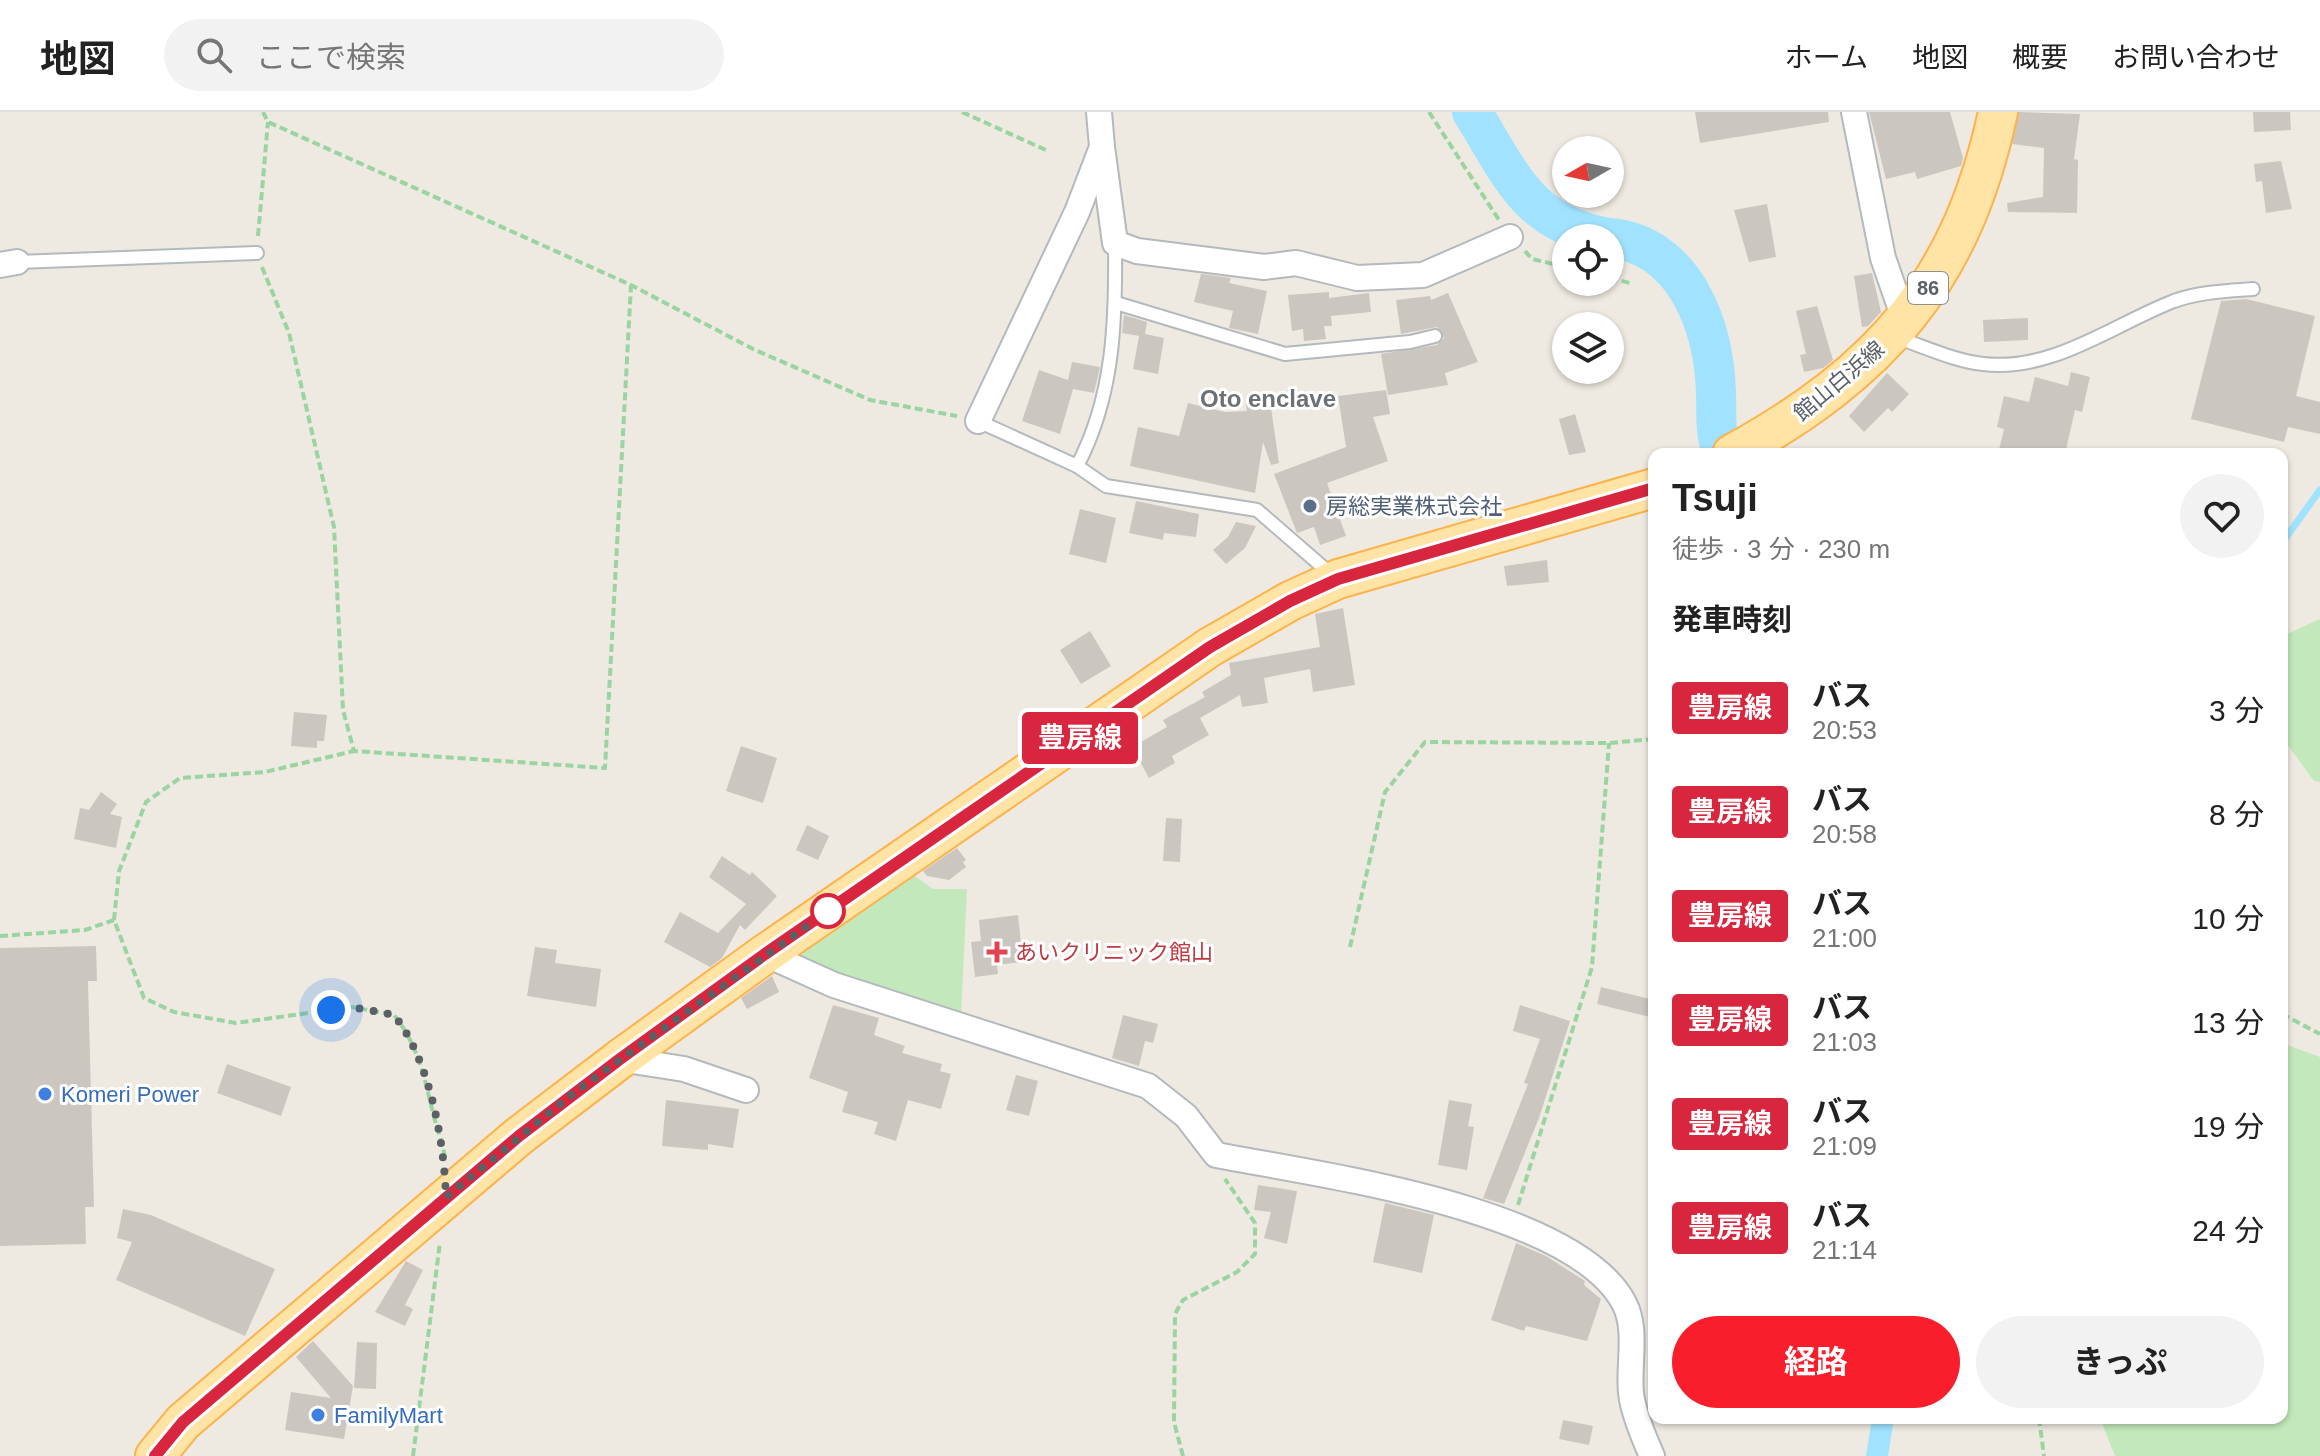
<!DOCTYPE html>
<html lang="ja">
<head>
<meta charset="utf-8">
<style>
	:root { --surface:#fff; --page:#f2f2f2; --text:#222; --muted:#767676; --line:#e0e0e0; --accent:#f81e2c }
	body { margin:0; font-family:Helvetica,"Noto Sans JP",sans-serif; background:var(--page); color:var(--text); height:100vh; display:flex; flex-direction:column; font-size:30px; white-space:nowrap }
	* { box-sizing:border-box; margin:0 }
	p { font-size:26px; color:var(--muted) }
	.icon { flex:none; width:44px; height:44px; fill:none; stroke:currentColor; stroke-width:2; stroke-linecap:round; stroke-linejoin:round }
	.map { position:relative; flex:1; overflow:hidden }
	.side { position:absolute; left:1648px; top:336px; width:640px; height:976px; display:flex; flex-direction:column; background:var(--surface); border-radius:16px; box-shadow:0 2px 6px #0004 }
	.side>* { flex:none }
	.badge { padding:0 16px; border-radius:6px; font-size:28px; line-height:52px }
	.needle { width:52px; rotate:261deg }
	.controls { position:absolute; left:1552px; top:24px; display:grid; gap:16px }
	.controls a { display:grid; place-items:center; width:72px; height:72px; border-radius:50%; background:var(--surface); box-shadow:0 2px 6px #0004; font-size:40px }
	.you { position:absolute; width:40px; height:40px; margin:-20px; border:6px solid #fff; border-radius:50%; background:#1a73e8; box-shadow:0 0 0 12px #1a73e833 }
	.map>.badge { position:absolute; translate:-50% -50%; box-shadow:0 0 0 4px #fff }
	h2 { padding:0 24px; font-size:30px; line-height:72px }
	.round { display:grid; place-items:center; flex:none; width:84px; height:84px; border-radius:42px; background:var(--page) }
	.overview { display:flex; align-items:center; justify-content:space-between; height:136px; padding:0 24px }
	h1 { font-size:38px; font-weight:700; line-height:60px }
	.primary-button { display:flex; gap:16px; margin-top:auto; padding:16px 24px }
	.primary-button a { flex:1; height:92px; border-radius:48px; background:var(--accent); color:#fff; font-size:32px; font-weight:700; line-height:92px; text-align:center }
	.primary-button a+a { background:var(--page); color:var(--text) }
	ul { padding:0; list-style:none }
	li { display:flex; align-items:center; gap:24px; height:104px; padding:0 24px }
	li div { flex:1 }
	li b { display:block; font-size:30px }
	li em { font-style:normal }
	li .badge { min-width:88px; font-weight:700; text-align:center }
	header { display:flex; align-items:center; gap:48px; box-sizing:border-box; height:112px; padding:0 40px; background:var(--surface); border-bottom:2px solid var(--line) }
	header strong { font-size:38px }
	nav { display:flex; gap:44px; margin-inline-start:auto; font-size:28px }
	.search { width:560px; height:72px; background:var(--page); display:flex; align-items:center; gap:20px; box-sizing:border-box; padding:0 28px; border-radius:44px; color:var(--muted); font-size:30px }
	.map>svg:first-child { display:block }
	.green { fill:#c2e8bb }
	.water { fill:#a1e3ff }
	.lines { fill:none; stroke-linecap:round; stroke-linejoin:round }
	.stream { stroke:#a1e3ff; stroke-width:7 }
	.river { stroke:#a1e3ff; stroke-width:40 }
	.building { fill:#cbc7c0 }
	.service-casing { stroke:#b4b9bd; stroke-width:16 }
	.minor-casing { stroke:#b4b9bd; stroke-width:28 }
	.primary-casing { stroke:#fdb24b; stroke-width:42 }
	.path { stroke:#99d4a1; stroke-width:4; stroke-dasharray:8 4; stroke-linecap:butt }
	.service { stroke:#fff; stroke-width:12 }
	.minor { stroke:#fff; stroke-width:24 }
	.primary { stroke:#ffe4a6; stroke-width:38 }
	.line-casing { stroke:#fff; stroke-width:18 }
	.line { stroke:#d7263d; stroke-width:12 }
	.walk { stroke:#5a6064; stroke-width:8; stroke-dasharray:0 14.4 }
	.service-dot { fill:#5c6f8a; stroke:#fff; stroke-width:3 }
	.stop-dot { fill:#fff; stroke:#d7263d; stroke-width:4 }
	.health-dot { fill:#e0444e; stroke:#fff; stroke-width:3 }
	.shop-dot { fill:#3f7fe0; stroke:#fff; stroke-width:3 }
	.labels { text-anchor:middle; dominant-baseline:central; stroke-width:6; stroke-linejoin:round; paint-order:stroke }
	.shield { fill:#fff; stroke:#8c9092; stroke-width:2 }
	.shield-label { font-size:20px; font-weight:bold; fill:#5a6064 }
	.street-label { font-size:22px; fill:#5a6064; stroke:#fff }
	.service-label { font-size:22px; fill:#4e5e75; stroke:#fff; text-anchor:start }
	.health-label { font-size:22px; fill:#be3a42; stroke:#fff; text-anchor:start }
	.shop-label { font-size:22px; fill:#366cbe; stroke:#fff; text-anchor:start }
	.neighbourhood-label { font-size:24px; font-weight:bold; fill:#6b7276; stroke:#fff }
</style>
</head>
<body>
<header>
<strong>地図</strong>
<div class="search"><svg class="icon" aria-label="search" viewBox="0 0 24 24"><circle cx="10" cy="10" r="6"/><path d="M15 15l6 6"/></svg>ここで検索</div>
<nav><a>ホーム</a><a>地図</a><a>概要</a><a>お問い合わせ</a></nav>
</header>
<div class="map">
<svg width="2320" height="1344" viewBox="0 0 2320 1344">
	<rect width="100%" height="100%" fill="#eeeae1"/>
	<g class="green">
		<path d="M2320,507V670L2314,669L2282,625V524Z"/>
		<path d="M909,760L933,777H967L961,903L901,886L790,842Z"/>
		<path d="M2282,931L2320,945V1344H2115L2100,1306H2282Z"/>
	</g>
	<path class="water" d="M1872,1306H1894L1888,1344H1866Z"/>
	<g class="lines">
		<path class="stream" d="M2282,431L2320,378"/>
		<g class="river">
			<path d="M1472,0C1512,64 1527,111 1608,126"/>
			<path d="M1610,126C1685,133 1714,214 1716,281C1717,302 1714,321 1723,342"/>
		</g>
	</g>
	<g class="building">
		<path d="M1695,0H1828L1829,10L1700,31Z"/>
		<path d="M1869,0H1950L1963,46L1961,54L1917,67L1915,60L1886,67Z"/>
		<path d="M2019,0L2080,2L2074,47L2078,48L2077,101L2008,100L2007,91L2043,85L2044,36L2012,32Z"/>
		<path d="M2253,0H2290L2291,18L2254,20Z"/>
		<path d="M2281,49L2292,97L2266,101L2262,69L2256,70L2254,52Z"/>
		<path d="M1767,92L1776,145L1749,150L1734,98Z"/>
		<path d="M1872,161L1881,200L1868,214L1862,215L1854,164Z"/>
		<path d="M1201,162L1231,166L1229,171L1267,179L1258,222L1229,216L1233,199L1194,190Z"/>
		<path d="M1329,180V186L1369,181L1371,200L1331,204L1332,214H1324L1326,227L1304,229L1303,217L1292,219L1288,183Z"/>
		<path d="M1448,181L1478,250L1445,261L1448,273L1388,283L1381,242L1437,233L1444,226L1437,215L1401,222L1396,188L1430,184L1431,188Z"/>
		<path d="M2246,187L2315,204L2296,284L2320,290V322L2288,315L2284,330L2191,307L2221,189Z"/>
		<path d="M1817,194L1833,248L1823,256L1804,260L1800,243L1806,242L1796,199Z"/>
		<path d="M1124,203L1147,210L1145,222L1164,226L1158,262L1133,257L1139,224L1122,221Z"/>
		<path d="M2028,206V228L1984,230L1983,208Z"/>
		<path d="M1072,250L1100,255L1094,281L1073,277L1060,322L1022,309L1039,258L1068,268Z"/>
		<path d="M2071,260L2090,265L2082,300L2075,298L2065,342H1998L2004,317L1997,315L2004,284L2029,290L2035,265L2068,274Z"/>
		<path d="M1887,261L1909,282L1892,300L1888,296L1864,320L1849,304Z"/>
		<path d="M1386,278L1390,302L1373,305L1388,349L1327,371L1346,424L1320,433L1314,415L1297,421L1274,362L1346,335L1338,284Z"/>
		<path d="M1265,288L1266,296H1271L1279,351L1271,353L1263,330L1255,381L1130,354L1138,315L1179,324L1188,291L1225,300L1247,299L1246,291Z"/>
		<path d="M1575,302L1586,340L1569,343L1559,307Z"/>
		<path d="M1136,389L1199,402L1196,425L1164,421L1163,428L1129,421Z"/>
		<path d="M1080,397L1116,406L1106,451L1069,442Z"/>
		<path d="M1236,410L1256,414L1245,436L1226,452L1213,438L1228,425Z"/>
		<path d="M1547,448L1549,470L1507,474L1504,454Z"/>
		<path d="M1343,496L1355,573L1313,580L1310,557L1264,566L1268,591L1242,595L1240,583L1200,606L1209,623L1172,644L1175,651L1149,666L1132,635L1167,615L1163,608L1205,585L1202,580L1231,563L1229,551L1320,535L1315,502Z"/>
		<path d="M1090,519L1111,554L1081,572L1060,538Z"/>
		<path d="M294,600L327,603L324,629H317V636L291,634Z"/>
		<path d="M1130,617L1138,630L1104,654L1096,640Z"/>
		<path d="M741,634L777,646L763,691L726,679Z"/>
		<path d="M101,680L117,692L110,702L122,705L116,736L74,727L80,696L89,698Z"/>
		<path d="M1166,706L1182,707L1180,750L1163,749Z"/>
		<path d="M807,713L829,724L818,748L796,738Z"/>
		<path d="M957,736L966,748L963,750L966,755L949,768L927,764L923,759Z"/>
		<path d="M722,744L750,763L752,760L777,784L745,818L740,813L722,846L710,855L664,830L680,800L718,821L746,792L709,765Z"/>
		<path d="M1018,803L1023,850L997,853L998,862L975,865L971,830L981,829L979,808Z"/>
		<path d="M96,834L97,869H88L94,1095H85L86,1132L0,1134V836Z"/>
		<path d="M535,835L557,838L555,851L601,857L596,895L527,884Z"/>
		<path d="M772,864L779,880L747,897L741,886Z"/>
		<path d="M1601,875L1654,888V906L1597,892Z"/>
		<path d="M833,893L879,906L874,923L905,934L902,941L942,952L940,959L951,962L941,997L908,988L896,1029L874,1022L878,1010L842,1000L848,980L809,966Z"/>
		<path d="M1520,893L1570,909L1539,1006L1504,1092L1483,1086L1528,972L1524,971L1540,927L1513,919Z"/>
		<path d="M1123,903L1158,912L1153,931L1145,929L1139,954L1112,946Z"/>
		<path d="M227,952L291,975L281,1004L217,981Z"/>
		<path d="M1016,963L1038,969L1029,1004L1006,998Z"/>
		<path d="M666,988L739,997L733,1036L708,1032V1038L662,1034Z"/>
		<path d="M1449,988L1472,992L1468,1014L1474,1015L1467,1058L1438,1053Z"/>
		<path d="M1258,1073L1297,1079L1287,1132L1264,1126L1271,1100L1254,1098Z"/>
		<path d="M1385,1091L1434,1103L1422,1161L1373,1150Z"/>
		<path d="M123,1097L151,1103L275,1157L245,1224L116,1168L132,1130L117,1126Z"/>
		<path d="M1516,1131L1546,1144L1585,1169L1584,1173L1601,1187L1587,1229L1526,1214L1524,1219L1491,1208Z"/>
		<path d="M406,1149L423,1158L405,1193L413,1197L405,1214L375,1200Z"/>
		<path d="M313,1229L353,1274L344,1327L285,1318L291,1280L331,1286L296,1245Z"/>
		<path d="M357,1230L377,1231L376,1277L354,1276Z"/>
		<path d="M1563,1308L1593,1314L1589,1333L1559,1327Z"/>
	</g>
	<g class="lines">
		<g class="service-casing">
			<g id="service">
				<path d="M17,150L257,141"/>
				<path d="M1116,191L1285,242L1410,230L1435,224"/>
				<path d="M1895,225C1923,234 1954,249 1983,252C2053,260 2112,213 2174,189C2199,180 2226,179 2253,177"/>
				<path d="M978,309L1077,354L1106,374L1257,398L1332,463"/>
				<path d="M1077,354C1114,285 1116,208 1115,131"/>
			</g>
		</g>
		<g class="minor-casing">
			<g id="minor">
				<path d="M1854,0L1883,146L1905,209"/>
				<path d="M1102,35L1115,131L1137,139L1264,155L1296,151L1357,166L1423,163L1510,125"/>
				<path d="M0,153L17,150"/>
				<path d="M978,309L1077,100L1102,35L1099,0"/>
				<path d="M765,842L834,873L1148,974L1186,1004L1216,1043C1315,1062 1574,1096 1624,1191C1638,1217 1628,1252 1631,1281C1633,1300 1644,1326 1652,1344"/>
				<path d="M620,947L684,957L746,978"/>
			</g>
		</g>
		<g class="primary-casing">
			<g id="primary">
				<path d="M1732,342C1881,260 1962,169 1998,0"/>
				<path d="M155,1344L183,1310L519,1024L620,947L765,842L1210,535L1290,489L1338,467L1654,376"/>
			</g>
		</g>
		<g class="path">
			<path d="M263,0L268,10L631,173L753,237L870,288L957,304"/>
			<path d="M962,0L1048,39"/>
			<path d="M1429,0L1499,108"/>
			<path d="M258,124L268,10"/>
			<path d="M1525,139L1532,147L1566,155"/>
			<path d="M262,155L289,221L334,415L343,598L354,639L605,656L631,173"/>
			<path d="M1610,166L1630,171"/>
			<path d="M114,808L119,759L146,690L180,666L265,660L354,639"/>
			<path d="M0,824L85,818L114,808L144,886L174,900L236,911L352,895L394,903C418,933 424,964 433,1001C437,1018 444,1032 445,1049"/>
			<path d="M1350,835L1385,680L1425,630L1609,631L1654,627"/>
			<path d="M2282,902L2320,922"/>
			<path d="M1518,1093L1592,855L1609,631"/>
			<path d="M2039,1306L2044,1344"/>
			<path d="M413,1344L440,1130"/>
			<path d="M1183,1344L1174,1310L1175,1202L1183,1188L1237,1160L1255,1142V1111L1225,1067"/>
		</g>
		<use href="#service" class="service"/>
		<use href="#minor" class="minor"/>
		<use href="#primary" class="primary"/>
	</g>
	<g class="lines">
		<g class="line-casing">
			<path id="line" d="M155,1344L183,1310L519,1024L620,947L765,842L1210,535L1290,489L1338,467L1654,376"/>
		</g>
		<use href="#line" class="line"/>
		<path class="walk" d="M331,898L352,895L394,903C430,948 444,1029 446,1085L575,980L838,792L828,799"/>
	</g>
	<circle class="service-dot" cx="1310" cy="394" r="8"/>
	<circle class="stop-dot" cx="828" cy="799" r="16"/>
	<path class="health-dot" d="M993 828h8v8h8v8h-8v8h-8v-8h-8v-8h8z"/>
	<g class="shop-dot">
		<circle cx="45" cy="982" r="8"/>
		<circle cx="318" cy="1303" r="8"/>
	</g>
	<g class="labels">
		<rect class="shield" x="1908" y="160" width="40" height="32" rx="6"/>
		<g class="shield-label">
			<text x="1928" y="176">86</text>
		</g>
		<g class="street-label">
			<text transform="translate(1839 269) rotate(-40)">館山白浜線</text>
		</g>
		<g class="service-label">
			<text x="1326" y="394">房総実業株式会社</text>
		</g>
		<g class="health-label">
			<text x="1015" y="840">あいクリニック館山</text>
		</g>
		<g class="shop-label">
			<text x="61" y="982">Komeri Power</text>
			<text x="334" y="1303">FamilyMart</text>
		</g>
		<g class="neighbourhood-label">
			<text x="1268" y="286">Oto enclave</text>
		</g>
	</g>
</svg>
<div class="controls">
<a><svg class="needle" viewBox="-14 -14 28 28"><path d="M0-13l5 13h-10z" fill="#e53935"/><path d="M0 13l5-13h-10z" fill="#767676"/></svg></a>
<a><svg class="icon" aria-label="locate" viewBox="0 0 24 24"><circle cx="12" cy="12" r="6"/><path d="M12 2v4M12 18v4M2 12h4M18 12h4"/></svg></a>
<a><svg class="icon" aria-label="layers" viewBox="0 0 24 24"><path d="M12 4l9 5-9 5-9-5zM3 14l9 5 9-5"/></svg></a>
</div>
<div class="you" style="left:331px;top:898px"></div>
<b class="badge" style="left:1080px;top:626px;background:#d7263d;color:#fff">豊房線</b>
<section class="side">
<div class="overview"><div><h1>Tsuji</h1><p>徒歩 · 3 分 · 230 m</p></div><a class="round"><svg class="icon" aria-label="heart" viewBox="0 0 24 24"><path d="M12 20l-8-8c-3-5 5-10 8-4 3-6 11-1 8 4z"/></svg></a></div>
<h2>発車時刻</h2>
<ul>
<li><span class="badge" style="background:#d7263d;color:#fff">豊房線</span><div><b>バス</b><p>20:53</p></div><em>3 分</em></li>
<li><span class="badge" style="background:#d7263d;color:#fff">豊房線</span><div><b>バス</b><p>20:58</p></div><em>8 分</em></li>
<li><span class="badge" style="background:#d7263d;color:#fff">豊房線</span><div><b>バス</b><p>21:00</p></div><em>10 分</em></li>
<li><span class="badge" style="background:#d7263d;color:#fff">豊房線</span><div><b>バス</b><p>21:03</p></div><em>13 分</em></li>
<li><span class="badge" style="background:#d7263d;color:#fff">豊房線</span><div><b>バス</b><p>21:09</p></div><em>19 分</em></li>
<li><span class="badge" style="background:#d7263d;color:#fff">豊房線</span><div><b>バス</b><p>21:14</p></div><em>24 分</em></li>
</ul>
<div class="primary-button"><a>経路</a><a>きっぷ</a></div>
</section>
</div>
</body>
</html>
